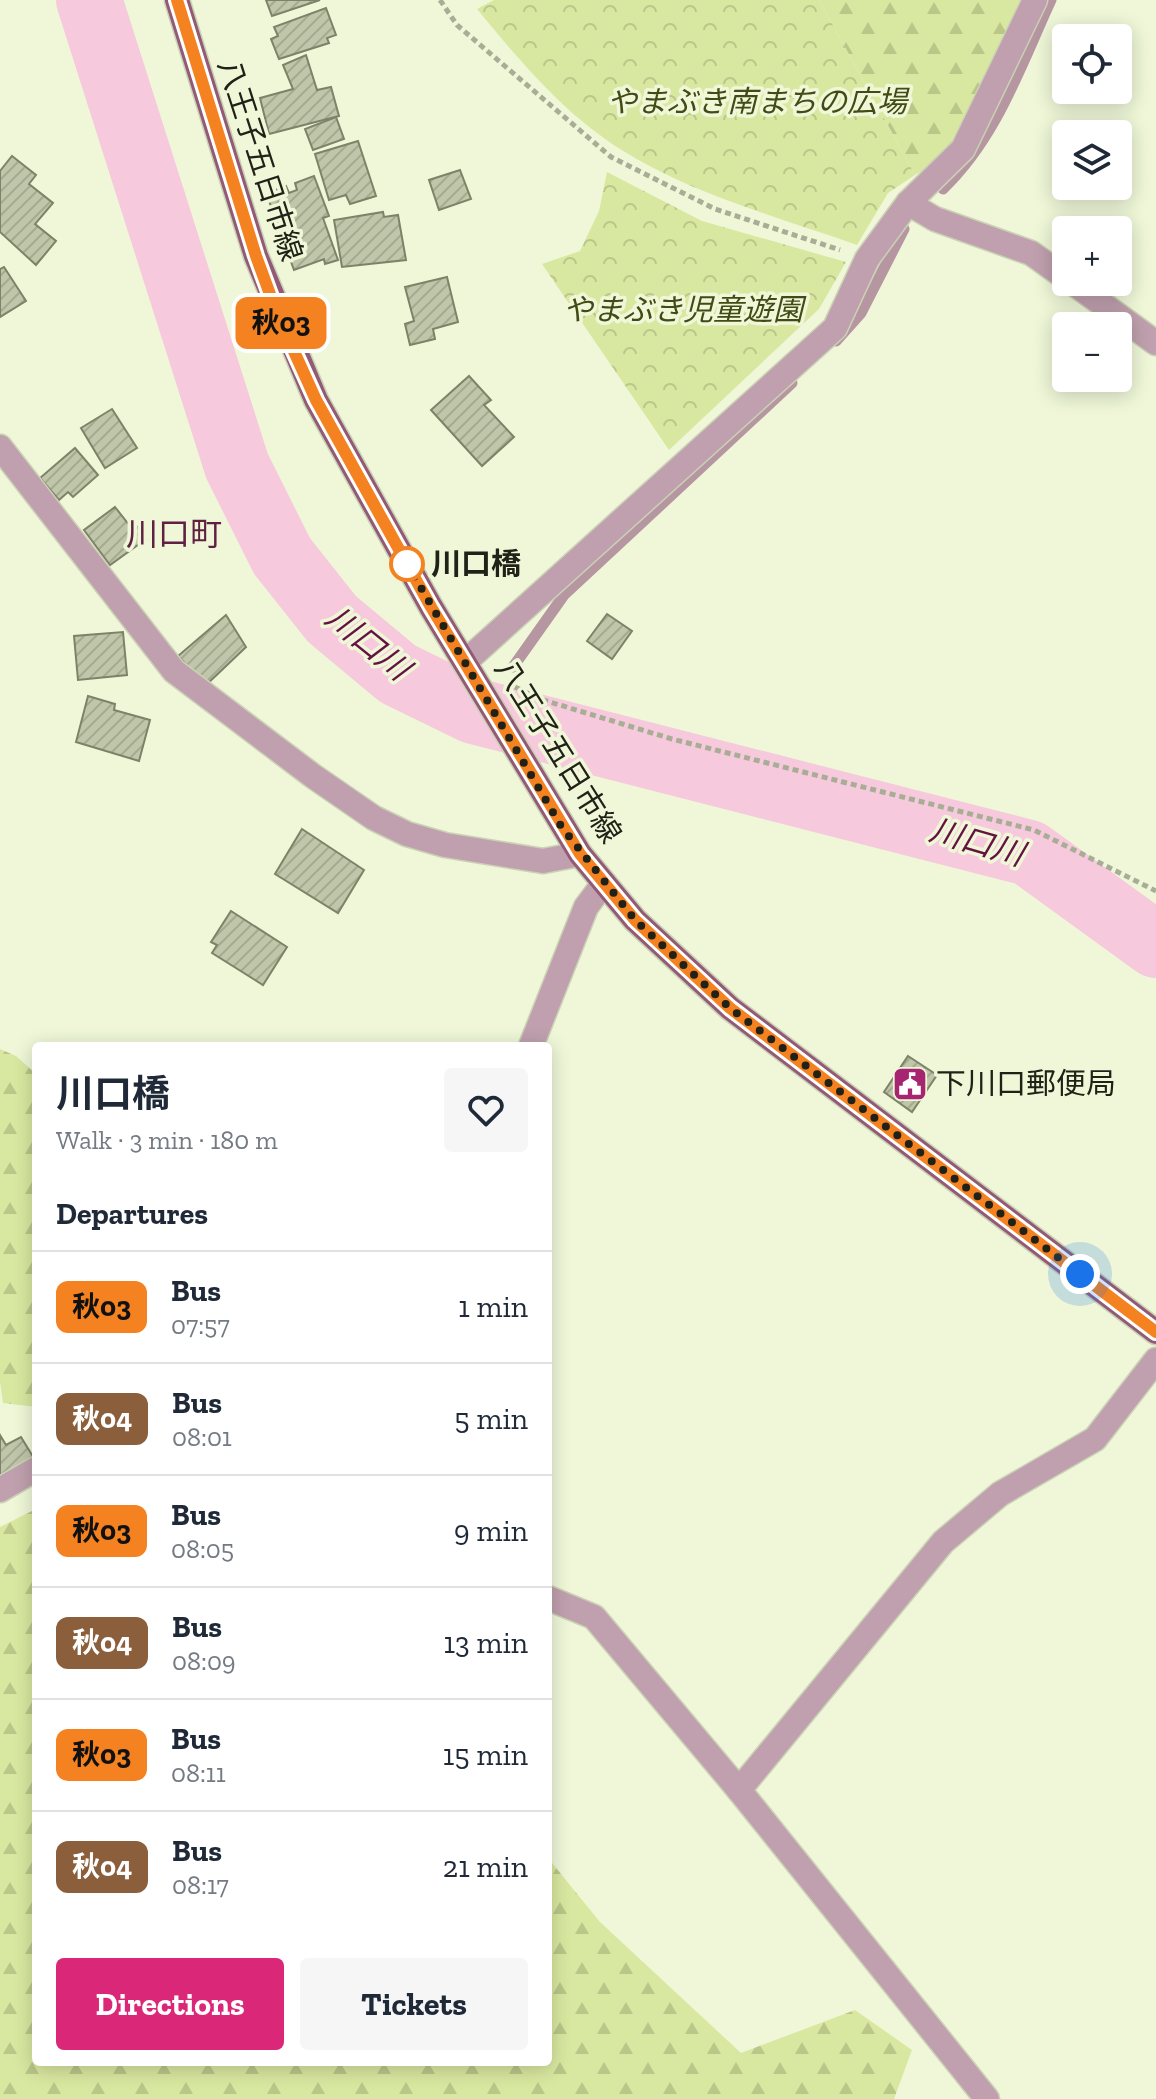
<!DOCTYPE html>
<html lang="en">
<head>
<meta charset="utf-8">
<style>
	:root { --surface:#fff; --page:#f6f6f7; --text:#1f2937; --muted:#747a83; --line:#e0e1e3; --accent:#db2777 }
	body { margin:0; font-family:"Zilla Slab","Noto Sans JP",serif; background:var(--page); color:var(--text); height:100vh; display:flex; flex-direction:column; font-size:30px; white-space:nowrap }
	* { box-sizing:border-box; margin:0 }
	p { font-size:26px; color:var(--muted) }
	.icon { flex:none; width:44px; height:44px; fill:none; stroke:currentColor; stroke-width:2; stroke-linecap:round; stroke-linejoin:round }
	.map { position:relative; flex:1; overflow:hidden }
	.panel { position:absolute; left:32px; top:1042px; width:520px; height:1024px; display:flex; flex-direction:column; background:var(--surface); border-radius:8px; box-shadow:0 4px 20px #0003 }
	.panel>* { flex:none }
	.badge { padding:0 16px; border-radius:12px; font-size:28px; line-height:52px }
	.controls { position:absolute; left:1052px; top:24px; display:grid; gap:16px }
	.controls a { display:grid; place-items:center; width:80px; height:80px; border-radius:8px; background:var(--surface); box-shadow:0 4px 20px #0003; font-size:40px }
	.you { position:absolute; width:40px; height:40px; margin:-20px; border:6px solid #fff; border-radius:50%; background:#1a73e8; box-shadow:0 0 0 12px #1a73e833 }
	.map>.badge { position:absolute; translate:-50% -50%; box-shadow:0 0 0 4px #fff }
	h2 { padding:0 24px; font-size:30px; line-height:72px }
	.round { display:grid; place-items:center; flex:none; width:84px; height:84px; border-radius:8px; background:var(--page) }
	.summary { display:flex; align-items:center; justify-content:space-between; height:136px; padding:0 24px }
	h1 { font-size:38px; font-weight:700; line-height:60px }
	.cta { display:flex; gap:16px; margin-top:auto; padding:16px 24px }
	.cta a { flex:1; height:92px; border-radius:8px; background:var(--accent); color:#fff; font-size:32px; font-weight:700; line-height:92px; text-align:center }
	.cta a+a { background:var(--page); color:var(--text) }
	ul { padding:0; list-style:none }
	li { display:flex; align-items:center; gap:24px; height:112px; padding:0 24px; border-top:2px solid var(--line) }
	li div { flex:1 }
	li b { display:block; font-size:30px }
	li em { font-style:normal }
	li .badge { min-width:88px; font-weight:700; text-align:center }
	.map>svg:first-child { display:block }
	.forest { fill:url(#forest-firs) }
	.park { fill:url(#park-crowns) }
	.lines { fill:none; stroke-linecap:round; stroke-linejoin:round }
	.stream { stroke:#b697a1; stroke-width:11 }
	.river { stroke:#f6c9dc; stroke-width:66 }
	.building { fill:url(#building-hatch); stroke:#7d8368; stroke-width:2 }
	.minor-casing { stroke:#cad1b5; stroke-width:27 }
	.major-casing { stroke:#cad1b5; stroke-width:27 }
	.path { stroke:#a8ae96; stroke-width:5; stroke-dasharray:6 4; stroke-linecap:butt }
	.minor { stroke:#c0a0ae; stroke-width:24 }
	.major { stroke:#925a75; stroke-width:24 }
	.line-casing { stroke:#fff; stroke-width:18 }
	.line { stroke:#f58220; stroke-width:12 }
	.walk { stroke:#202217; stroke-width:8; stroke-dasharray:0 14.4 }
	.stop-dot { fill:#fff; stroke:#f58220; stroke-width:4 }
	.labels { text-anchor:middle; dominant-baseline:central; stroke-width:7; stroke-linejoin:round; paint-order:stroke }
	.park-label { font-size:30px; font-style:italic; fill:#424a16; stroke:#eff7d8 }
	.street-label { font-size:30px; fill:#202217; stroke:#eff7d8 }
	.stop-label { font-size:30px; font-weight:bold; fill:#202217; stroke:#eff7d8; text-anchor:start }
	.poi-label { font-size:30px; fill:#202217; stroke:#eff7d8; text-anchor:start }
	.neighbourhood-label { font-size:32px; fill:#5f2042; stroke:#eff7d8 }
	.water-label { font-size:32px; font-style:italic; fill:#651242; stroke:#eff7d8 }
</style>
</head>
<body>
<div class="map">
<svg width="1156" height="2099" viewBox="0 0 1156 2099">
	<defs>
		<pattern id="forest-firs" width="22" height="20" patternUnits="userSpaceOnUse" patternTransform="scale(2)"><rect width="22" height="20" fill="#d9e8a0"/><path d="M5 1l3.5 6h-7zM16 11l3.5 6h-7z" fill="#bac789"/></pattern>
		<pattern id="park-crowns" width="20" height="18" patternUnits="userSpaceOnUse" patternTransform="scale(2)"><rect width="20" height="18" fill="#d9e8a0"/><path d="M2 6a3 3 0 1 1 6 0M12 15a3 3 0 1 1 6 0" fill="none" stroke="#bac789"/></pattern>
		<pattern id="building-hatch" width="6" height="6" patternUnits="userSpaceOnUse" patternTransform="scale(2)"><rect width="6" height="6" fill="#c0c6a9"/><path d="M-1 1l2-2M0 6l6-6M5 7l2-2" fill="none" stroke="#a5aa91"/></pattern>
	</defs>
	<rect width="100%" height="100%" fill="#eff7d8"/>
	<g class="forest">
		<path d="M819,0H1029L955,152L915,175Z"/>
		<path d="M0,1049L16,1056L36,1074V1407L3,1403L0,1382Z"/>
		<path d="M36,1509V2062H548V1858L600,1922L741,2053L855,2010L912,2050L894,2099H0V1527Z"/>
	</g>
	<g class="park">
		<path d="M494,0H819L915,175L888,193L857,245C778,217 691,194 620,149C563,113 519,60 477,9Z"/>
		<path d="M607,172L702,221L846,262L819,309L669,450L542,264L580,251L599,211Z"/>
	</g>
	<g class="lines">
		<g class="stream">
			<path d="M943,189C997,137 1020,67 1051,0"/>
			<path d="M836,341L861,313L904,229"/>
			<path d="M513,667L564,595L792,383"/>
		</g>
		<path class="river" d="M89,0L237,466L282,556L332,619L398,674L474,711L1029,853L1156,945"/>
	</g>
	<g class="building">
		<path d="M266,0H320L272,16Z"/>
		<path d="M326,8L336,35L327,38L329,43L279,59L271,39L278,36L274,27Z"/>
		<path d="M306,55L317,90L331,87L339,116L269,134L260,98L293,89L283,65Z"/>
		<path d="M336,117L344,139L313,150L305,129Z"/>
		<path d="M358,141L376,196L350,204L346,195L329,200L315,154Z"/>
		<path d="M12,156L36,175L29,184L53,203L35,224L56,241L36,265L0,232V171Z"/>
		<path d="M460,170L471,199L439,210L429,180Z"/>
		<path d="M314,176L329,216L323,218L338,260L325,264L324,259L294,270L269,201L273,200L270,192L286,186L289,193L297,190L295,183Z"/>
		<path d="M383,212L384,217L398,215L406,260L342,267L334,220Z"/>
		<path d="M4,267L26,301L0,317V269Z"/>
		<path d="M447,277L458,322L433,329L435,339L410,345L405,324L414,321L405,287Z"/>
		<path d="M469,376L491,400L484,405L514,437L482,466L431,410Z"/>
		<path d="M112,409L137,448L105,468L81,428Z"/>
		<path d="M75,448L98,475L73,497L68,492L59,500L40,478Z"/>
		<path d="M115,507L130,526L135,524L146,539L110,565L84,530Z"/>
		<path d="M607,614L632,631L612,659L587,641Z"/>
		<path d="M226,615L246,647L205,686L178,656Z"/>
		<path d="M123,632L127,675L78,680L74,636Z"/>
		<path d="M88,696L115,704L114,710L150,720L139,761L76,742Z"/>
		<path d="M302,829L364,870L338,913L275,874Z"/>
		<path d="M231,911L287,947L263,985L212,953L217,945L211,942Z"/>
		<path d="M908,1056L937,1075L912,1112L884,1092Z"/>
		<path d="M0,1435L6,1445L21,1437L35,1460L0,1481Z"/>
	</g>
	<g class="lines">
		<g class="minor-casing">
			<g id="minor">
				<path d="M908,203L935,219L1031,253L1066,278"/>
				<path d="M1072,282L1156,343"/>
				<path d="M0,447L174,671L313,776L374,818L407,834L445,845L543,861L580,854"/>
				<path d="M465,662L835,328L867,259L908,203L963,149L1035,0"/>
				<path d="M531,1046L586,907L604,883"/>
				<path d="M0,1490L36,1469"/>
				<path d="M548,1598L594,1617L739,1790L987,2099"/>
				<path d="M739,1790L943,1542L1000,1494L1095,1439L1156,1360"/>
			</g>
		</g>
		<g class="major-casing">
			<path id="major" d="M177,0L256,256L316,400L431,607L580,854L635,920L730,1008L1156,1332"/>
		</g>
		<g class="path">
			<path d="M440,0L457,25L611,157L715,209L840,250"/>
			<path d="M515,687L540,699L672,739L1034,830L1156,891"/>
		</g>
		<use href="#minor" class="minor"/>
		<use href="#major" class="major"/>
	</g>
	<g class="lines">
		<g class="line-casing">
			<path id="line" d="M177,0L256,256L278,316L316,400L431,607L580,854L635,920L730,1008L1156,1332"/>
		</g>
		<use href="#line" class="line"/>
		<path class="walk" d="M407,564L561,826L635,920L730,1008L1080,1274"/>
	</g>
	<defs>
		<g id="civic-square" transform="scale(1.8)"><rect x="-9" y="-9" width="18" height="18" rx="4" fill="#a72471" stroke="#eff7d8"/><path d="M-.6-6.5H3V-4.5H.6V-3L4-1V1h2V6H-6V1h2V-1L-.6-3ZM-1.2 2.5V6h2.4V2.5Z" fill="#fff"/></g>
	</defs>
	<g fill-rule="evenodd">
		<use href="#civic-square" x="910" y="1084"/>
	</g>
	<circle class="stop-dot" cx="407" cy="564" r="16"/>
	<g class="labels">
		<g class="park-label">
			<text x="757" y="102">やまぶき南まちの広場</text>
			<text x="683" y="310">やまぶき児童遊園</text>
		</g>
		<g class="street-label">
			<text transform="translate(260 160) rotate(72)">八王子五日市線</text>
			<text transform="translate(558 751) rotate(58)">八王子五日市線</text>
		</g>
		<g class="stop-label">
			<text x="431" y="564">川口橋</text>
		</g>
		<g class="poi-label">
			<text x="936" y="1084">下川口郵便局</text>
		</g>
		<g class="neighbourhood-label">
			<text x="174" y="534">川口町</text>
		</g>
		<g class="water-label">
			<text transform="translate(368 643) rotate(39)">川口川</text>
			<text transform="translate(977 842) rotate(16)">川口川</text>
		</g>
	</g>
</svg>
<div class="controls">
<a><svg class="icon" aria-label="locate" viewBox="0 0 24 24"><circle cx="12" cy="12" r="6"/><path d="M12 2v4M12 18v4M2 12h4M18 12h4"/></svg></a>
<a><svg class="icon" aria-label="layers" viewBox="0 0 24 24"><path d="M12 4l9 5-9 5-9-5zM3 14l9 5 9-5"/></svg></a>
<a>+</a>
<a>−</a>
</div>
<div class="you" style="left:1080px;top:1274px"></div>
<b class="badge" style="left:281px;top:323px;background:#f58220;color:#111">秋03</b>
<section class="panel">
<div class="summary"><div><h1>川口橋</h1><p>Walk · 3 min · 180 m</p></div><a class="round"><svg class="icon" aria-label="heart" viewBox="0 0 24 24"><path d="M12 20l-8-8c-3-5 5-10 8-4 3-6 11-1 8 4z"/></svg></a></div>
<h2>Departures</h2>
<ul>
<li><span class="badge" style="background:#f58220;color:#111">秋03</span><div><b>Bus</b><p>07:57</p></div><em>1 min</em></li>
<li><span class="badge" style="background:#8b5e3c;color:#fff">秋04</span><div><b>Bus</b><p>08:01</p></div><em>5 min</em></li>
<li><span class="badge" style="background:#f58220;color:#111">秋03</span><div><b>Bus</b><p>08:05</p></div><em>9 min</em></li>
<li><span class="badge" style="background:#8b5e3c;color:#fff">秋04</span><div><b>Bus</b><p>08:09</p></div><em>13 min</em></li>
<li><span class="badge" style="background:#f58220;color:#111">秋03</span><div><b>Bus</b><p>08:11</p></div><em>15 min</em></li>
<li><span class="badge" style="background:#8b5e3c;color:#fff">秋04</span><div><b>Bus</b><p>08:17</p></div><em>21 min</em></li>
</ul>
<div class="cta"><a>Directions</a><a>Tickets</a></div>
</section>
</div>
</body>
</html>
